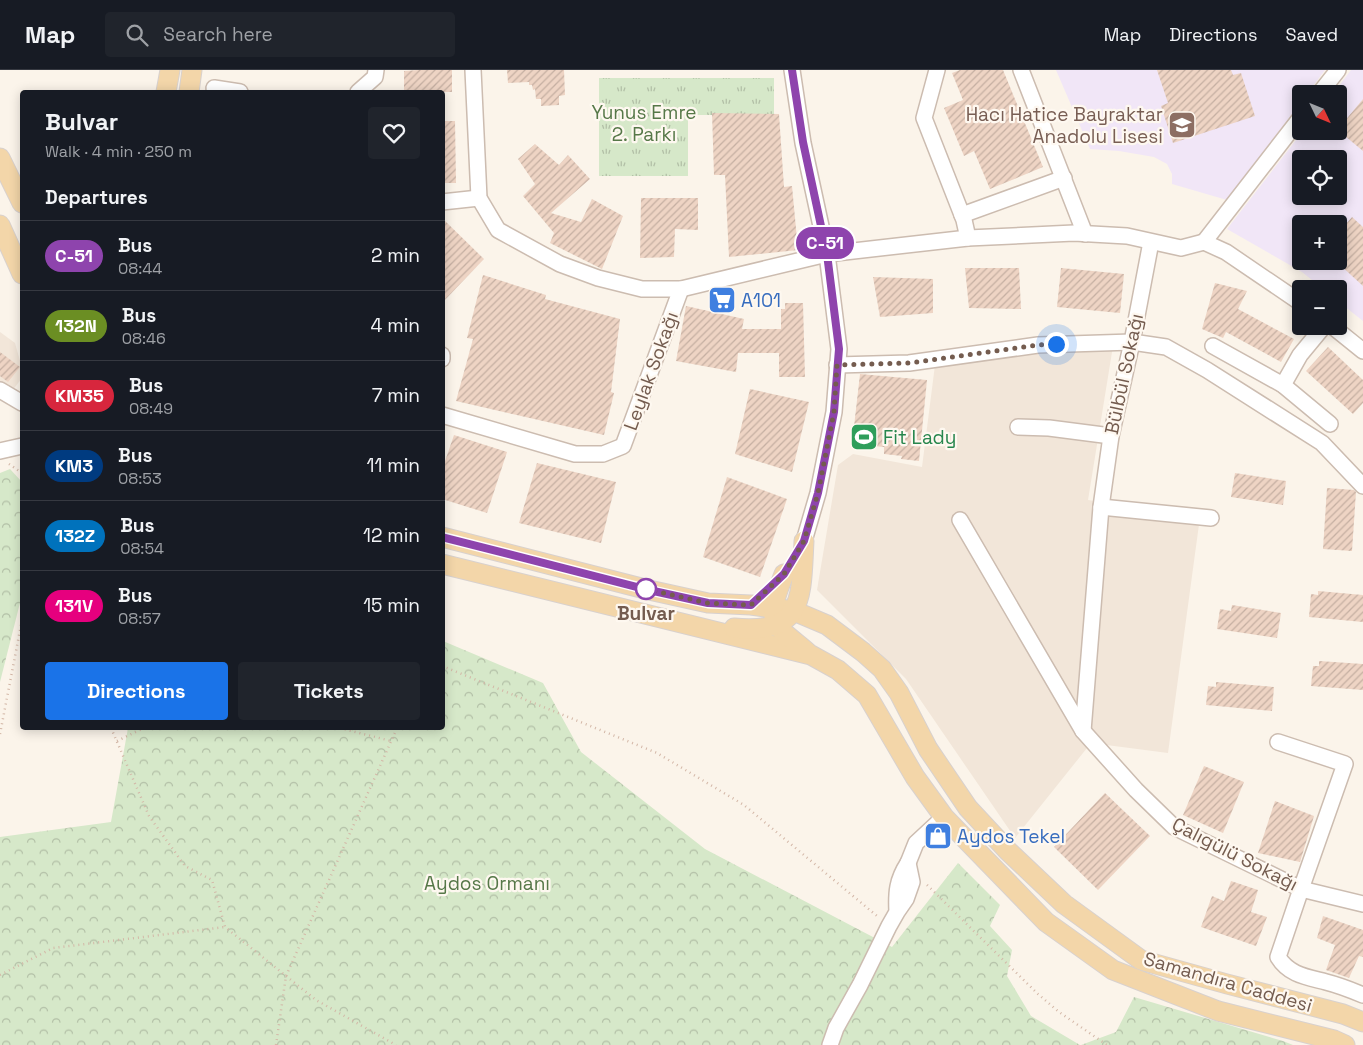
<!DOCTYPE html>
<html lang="en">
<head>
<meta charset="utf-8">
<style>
	:root { --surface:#171b24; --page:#20242c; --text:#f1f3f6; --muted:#9ea1a6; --line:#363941; --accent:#1a73e8 }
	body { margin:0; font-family:"Space Grotesk",sans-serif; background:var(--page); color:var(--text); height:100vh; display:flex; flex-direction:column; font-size:19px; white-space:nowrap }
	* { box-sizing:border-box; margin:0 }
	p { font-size:16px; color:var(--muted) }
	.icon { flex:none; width:28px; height:28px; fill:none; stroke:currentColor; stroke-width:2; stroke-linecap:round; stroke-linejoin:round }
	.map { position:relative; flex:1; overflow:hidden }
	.panel { position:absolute; left:20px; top:20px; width:425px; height:640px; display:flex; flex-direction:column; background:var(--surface); border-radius:5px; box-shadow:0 2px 12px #0003 }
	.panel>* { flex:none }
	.badge { padding:0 10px; border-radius:16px; font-size:18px; line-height:32px }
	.needle { width:32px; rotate:133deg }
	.fabs { position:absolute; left:1292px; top:15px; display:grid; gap:10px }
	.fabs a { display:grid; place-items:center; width:55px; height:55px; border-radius:5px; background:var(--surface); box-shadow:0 2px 12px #0003; font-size:25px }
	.you { position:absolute; width:25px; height:25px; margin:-12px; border:4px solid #fff; border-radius:50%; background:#1a73e8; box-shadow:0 0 0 8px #1a73e833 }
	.map>.badge { position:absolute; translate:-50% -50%; box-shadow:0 0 0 2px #fff }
	h2 { padding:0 25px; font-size:19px; line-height:45px }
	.round { display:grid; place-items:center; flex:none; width:52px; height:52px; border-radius:5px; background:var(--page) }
	.summary { display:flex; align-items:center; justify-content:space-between; height:85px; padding:0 25px }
	h1 { font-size:24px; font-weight:600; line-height:38px }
	.action { display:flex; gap:10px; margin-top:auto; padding:10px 25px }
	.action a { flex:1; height:58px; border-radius:5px; background:var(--accent); color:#fff; font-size:20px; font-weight:600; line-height:58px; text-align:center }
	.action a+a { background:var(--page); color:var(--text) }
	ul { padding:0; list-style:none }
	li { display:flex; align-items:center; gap:15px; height:70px; padding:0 25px; border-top:1px solid var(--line) }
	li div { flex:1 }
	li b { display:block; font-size:19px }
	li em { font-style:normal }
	li .badge { min-width:55px; font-weight:700; text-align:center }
	header { display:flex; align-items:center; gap:30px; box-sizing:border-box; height:70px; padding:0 25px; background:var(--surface); border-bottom:1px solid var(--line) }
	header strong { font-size:24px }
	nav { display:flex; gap:28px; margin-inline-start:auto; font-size:18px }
	.search { width:350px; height:45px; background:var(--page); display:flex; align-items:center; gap:12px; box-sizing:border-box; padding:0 18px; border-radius:5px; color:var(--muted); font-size:19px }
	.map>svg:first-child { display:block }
	.residential { fill:#f2e6d9 }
	.education { fill:#f1e6f7; fill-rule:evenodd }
	.forest { fill:url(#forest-crowns) }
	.park { fill:url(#park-tufts) }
	.building { fill:url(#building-hatch) }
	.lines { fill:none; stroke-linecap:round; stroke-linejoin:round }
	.minor-casing { stroke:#ccbcb0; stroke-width:18 }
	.major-casing { stroke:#d8d1ce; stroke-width:21 }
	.path { stroke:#d3b7a7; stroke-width:2.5; stroke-dasharray:1 4; stroke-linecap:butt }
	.minor { stroke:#fff; stroke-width:15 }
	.major { stroke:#f3d6a9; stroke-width:19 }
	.line-casing { stroke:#fff; stroke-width:11 }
	.line { stroke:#8e44ad; stroke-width:8 }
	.walk { stroke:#745c4f; stroke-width:5; stroke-dasharray:0 9 }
	.stop-dot { fill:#fff; stroke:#8e44ad; stroke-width:2.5 }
	.labels { text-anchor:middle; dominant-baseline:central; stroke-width:4.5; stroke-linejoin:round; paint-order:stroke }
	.park-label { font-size:19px; fill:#567848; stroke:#fef8f0 }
	.education-label { font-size:19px; fill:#785e54; stroke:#fef8f0; text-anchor:end }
	.shop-label { font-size:19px; fill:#366cbe; stroke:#fef8f0; text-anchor:start }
	.street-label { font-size:19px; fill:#745c4f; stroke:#fef8f0 }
	.leisure-label { font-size:19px; fill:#27864d; stroke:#fef8f0; text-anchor:start }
	.stop-label { font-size:19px; font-weight:bold; fill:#745c4f; stroke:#fef8f0 }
</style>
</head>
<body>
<header>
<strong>Map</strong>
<div class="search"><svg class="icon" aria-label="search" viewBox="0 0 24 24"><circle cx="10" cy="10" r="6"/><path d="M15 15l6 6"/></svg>Search here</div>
<nav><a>Map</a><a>Directions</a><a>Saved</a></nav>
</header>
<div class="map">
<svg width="1363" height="975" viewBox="0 0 1363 975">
	<defs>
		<pattern id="forest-crowns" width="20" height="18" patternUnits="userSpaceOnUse" patternTransform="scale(1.25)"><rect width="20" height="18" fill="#d6e8c9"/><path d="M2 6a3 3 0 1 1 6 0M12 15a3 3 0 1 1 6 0" fill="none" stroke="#b2bfa6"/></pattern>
		<pattern id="park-tufts" width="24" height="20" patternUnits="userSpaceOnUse" patternTransform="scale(1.25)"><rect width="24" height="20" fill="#d6e8c9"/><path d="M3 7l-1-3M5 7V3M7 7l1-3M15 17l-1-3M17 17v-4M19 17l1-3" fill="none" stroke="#b2bfa6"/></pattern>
		<pattern id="building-hatch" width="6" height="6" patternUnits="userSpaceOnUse" patternTransform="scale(1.25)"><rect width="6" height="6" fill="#eed4c4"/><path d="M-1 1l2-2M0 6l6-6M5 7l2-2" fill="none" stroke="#c5afa2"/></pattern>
	</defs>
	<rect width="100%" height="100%" fill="#fbf4ea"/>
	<g class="residential">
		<path d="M0,262L15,273L22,298V308L12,321L0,315Z"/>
		<path d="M1113,276L1088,430L1200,447L1168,683L1091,673L1015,768L906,609L817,520L838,395L853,384L922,397L935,295Z"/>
	</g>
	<g class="education">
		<path d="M1056,0H1325L1307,24H1301V32L1227,130L1172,114V104L1167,94L1154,87L1119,81L1090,79Z"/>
		<path d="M1351,0H1363V251L1339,232V219H1323L1302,202L1227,159L1303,61H1339V24H1333ZM1301,89H1339V126H1301ZM1301,154H1339V191H1301Z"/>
	</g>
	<g class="forest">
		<path d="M10,399L22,412V525L0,612V403Z"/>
		<path d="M443,571L543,613L581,682L705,779L892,877L958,793L1000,835L990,856L1012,880L1007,906L1031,946L1080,975H0V767L111,752L128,658H442Z"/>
		<path d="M1134,927L1283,971L1293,975H1081L1116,962Z"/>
	</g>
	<path class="park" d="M599,8H774V45H688V106H599Z"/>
	<g class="building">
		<path d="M419,0H452V22H404V1Z"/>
		<path d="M507,0H564L565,25L559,26V35L541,36V29H536L535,19L533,20L532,15H529V12L508,13Z"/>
		<path d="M960,0H1003L1043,97L990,119L974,81L964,86L944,38L963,30L952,3Z"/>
		<path d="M1157,0H1231L1233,5L1241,3L1255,46L1173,73L1161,36L1168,33Z"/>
		<path d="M1363,29V81L1339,61V58Z"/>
		<path d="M712,43L779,44L784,117L792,116L798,180L729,187L725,105H714Z"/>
		<path d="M442,51H455L456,113H442Z"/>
		<path d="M535,74L559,95L568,85L590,109L551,143L581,152L592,129L623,146L602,199L550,173L554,163L523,126L535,114L518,89Z"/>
		<path d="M641,128H698V160L675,159L674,187L640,188Z"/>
		<path d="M1352,147L1363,157V216L1339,194V162Z"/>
		<path d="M442,148L484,189L442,233Z"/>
		<path d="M965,198H1019L1021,239L969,238Z"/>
		<path d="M1061,198L1124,204L1120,243L1057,237Z"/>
		<path d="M483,205L546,225L545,229L620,249L611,322L614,323L604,365L456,331L473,269L467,268Z"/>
		<path d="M873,207L933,209V243L880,247Z"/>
		<path d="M1215,213L1247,221L1238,239L1294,269L1281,292L1226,262L1223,268L1202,259Z"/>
		<path d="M785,233H803L805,307H779V283H738L736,302L676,291L686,236L744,249L742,259H781V239H785Z"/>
		<path d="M1328,277L1363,310V333L1353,344L1306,301Z"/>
		<path d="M0,282L20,297L8,312L0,306Z"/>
		<path d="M860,304L927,310L919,391L901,389L902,386L884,384V377L852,374Z"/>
		<path d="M750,319L809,332L792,402L735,384Z"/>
		<path d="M454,365L507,382L487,443L442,429V400Z"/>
		<path d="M537,393L616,412L601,473L519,453Z"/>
		<path d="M1235,403L1286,411L1283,435L1231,427Z"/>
		<path d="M727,407L787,429L760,507L703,487Z"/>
		<path d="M1327,418L1354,420L1356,422L1352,481L1323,479Z"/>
		<path d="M1318,521L1363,525V552L1309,547L1311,524L1318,525Z"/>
		<path d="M1232,535L1281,543L1277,568L1217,559L1220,539L1231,541Z"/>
		<path d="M1319,591L1363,594V620L1311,616L1313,596H1319Z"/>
		<path d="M1216,612L1274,617L1272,641L1206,635L1208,616L1216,617Z"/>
		<path d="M1204,696L1244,712L1223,763L1183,745Z"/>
		<path d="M1105,723L1150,766L1098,820L1054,777Z"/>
		<path d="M1275,731L1314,746L1300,792L1258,783Z"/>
		<path d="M1231,811L1258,820L1251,842L1267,847L1256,876L1201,857L1212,826L1224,831Z"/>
		<path d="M1323,846L1363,860V887L1359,886L1349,908L1326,900L1335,875L1317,868Z"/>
	</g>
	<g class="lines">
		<g class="minor-casing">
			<g id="minor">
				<path d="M473,0L479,128L498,160L560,194L598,208L642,219H681L827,184L968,168L1074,163L1127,166L1181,178L1204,172L1226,182L1301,233"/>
				<path d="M792,0L803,73L827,184L839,279L834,342L818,423L804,471"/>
				<path d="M937,0L924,48L964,150L968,168"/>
				<path d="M1021,0L1085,164"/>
				<path d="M214,18L240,22"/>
				<path d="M358,22L375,7L376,0"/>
				<path d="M1319,24L1338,0"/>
				<path d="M442,132L479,128"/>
				<path d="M962,145L1064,108"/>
				<path d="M1204,172L1301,47"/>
				<path d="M1332,256L1363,281"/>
				<path d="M1213,276L1283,315L1330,354"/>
				<path d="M442,285V289"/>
				<path d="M837,295L909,293L1038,275L1132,272L1166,277L1207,300L1322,373L1363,416"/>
				<path d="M1283,315L1300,285L1324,256"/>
				<path d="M0,320L22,333"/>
				<path d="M442,345L575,384H603L623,376L681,219"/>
				<path d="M1018,357L1049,358L1111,366"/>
				<path d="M0,381L22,376"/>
				<path d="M1101,437L1211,448"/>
				<path d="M960,450L1083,661L1136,720L1174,757L1301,819L1363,834"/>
				<path d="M1083,661L1101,437L1111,366L1132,272L1151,172"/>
				<path d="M1278,672L1345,694L1301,819L1278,887C1289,905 1307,907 1326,912C1338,915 1351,920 1363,925"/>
				<path d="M908,793L916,773L944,747"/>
				<path d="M830,975L836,958L860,915L889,856L897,842L906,829L912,812L908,793C897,810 896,822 897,842"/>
			</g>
		</g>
		<g class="major-casing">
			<g id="major">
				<path d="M166,22L170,0"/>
				<path d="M189,22L192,0"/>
				<path d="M0,88L22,133"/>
				<path d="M0,155L22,204"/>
				<path d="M442,467L649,520L708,533L751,535L794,541L827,555L863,582L882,599L899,623L928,679L968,738L1008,781L1064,834L1141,890L1227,914L1343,944L1363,952"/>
				<path d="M442,494L811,585L838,600L867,625L915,707L944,747L1046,852L1113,900L1218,941L1334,970L1345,975"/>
				<path d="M784,504C779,518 769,538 776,553C779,561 800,575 807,582"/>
				<path d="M734,558C805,565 801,527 804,471"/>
			</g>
		</g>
		<g class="path">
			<path d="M9,394L22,403"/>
			<path d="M442,596L657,683L744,735L877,846"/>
			<path d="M111,658L149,746L185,796L212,810L225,857L316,930L396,975"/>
			<path d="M340,658L391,671"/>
			<path d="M0,664L22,550"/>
			<path d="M117,671L144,658"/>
			<path d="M927,815L1038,924L1059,942L1107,975"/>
			<path d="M0,905L53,878L225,857"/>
			<path d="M276,975L286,906L397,658"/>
		</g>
		<use href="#minor" class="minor"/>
		<use href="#major" class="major"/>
	</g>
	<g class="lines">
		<g class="line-casing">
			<path id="line" d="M442,467L649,520L708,533L751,535L784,504L804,471L818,423L834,342L839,279L827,184L803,72L792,0"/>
		</g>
		<use href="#line" class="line"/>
		<path class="walk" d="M646,519L708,533L751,535L784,504L804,471L818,423L834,342L837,295L909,293L1038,275L1056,274"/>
	</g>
	<defs>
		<g id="school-square" transform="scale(1.4375)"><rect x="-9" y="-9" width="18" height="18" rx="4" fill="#8d6e63" stroke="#fef8f0"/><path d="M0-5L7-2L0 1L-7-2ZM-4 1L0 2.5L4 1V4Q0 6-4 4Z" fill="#fff"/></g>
		<g id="supermarket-square" transform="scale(1.4375)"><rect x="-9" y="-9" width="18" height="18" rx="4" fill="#3f7fe0" stroke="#fef8f0"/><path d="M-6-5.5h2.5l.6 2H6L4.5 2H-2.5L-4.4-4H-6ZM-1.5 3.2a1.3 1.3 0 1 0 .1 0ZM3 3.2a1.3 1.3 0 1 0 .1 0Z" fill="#fff"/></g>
		<g id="stadium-square" transform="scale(1.4375)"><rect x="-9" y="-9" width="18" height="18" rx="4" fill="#2e9e5b" stroke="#fef8f0"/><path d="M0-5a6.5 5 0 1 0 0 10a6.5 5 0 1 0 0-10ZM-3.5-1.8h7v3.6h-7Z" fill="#fff"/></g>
		<g id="shop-square" transform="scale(1.4375)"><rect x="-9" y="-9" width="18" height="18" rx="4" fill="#3f7fe0" stroke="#fef8f0"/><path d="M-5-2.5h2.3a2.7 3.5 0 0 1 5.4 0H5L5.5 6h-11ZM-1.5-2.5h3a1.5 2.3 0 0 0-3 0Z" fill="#fff"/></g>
	</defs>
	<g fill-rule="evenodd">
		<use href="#school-square" x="1182" y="55"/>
		<use href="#supermarket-square" x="722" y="230"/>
		<use href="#stadium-square" x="864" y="367"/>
		<use href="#shop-square" x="938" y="766"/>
	</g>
	<circle class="stop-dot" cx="646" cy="519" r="10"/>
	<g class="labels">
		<g class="park-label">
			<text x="644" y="42">Yunus Emre<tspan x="644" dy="22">2. Parkı</tspan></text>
			<text x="487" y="813">Aydos Ormanı</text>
		</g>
		<g class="education-label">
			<text x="1163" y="44">Hacı Hatice Bayraktar<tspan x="1163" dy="22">Anadolu Lisesi</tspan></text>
		</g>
		<g class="shop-label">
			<text x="741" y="230">A101</text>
			<text x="957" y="766">Aydos Tekel</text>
		</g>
		<g class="street-label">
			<text transform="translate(651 301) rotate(-70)">Leylak Sokağı</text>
			<text transform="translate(1124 304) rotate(-78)">Bülbül Sokağı</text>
			<text transform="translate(1235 784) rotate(27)">Çalıgülü Sokağı</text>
			<text transform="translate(1228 912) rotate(16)">Samandıra Caddesi</text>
		</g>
		<g class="leisure-label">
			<text x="883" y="367">Fit Lady</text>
		</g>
		<g class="stop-label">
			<text x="646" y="543">Bulvar</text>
		</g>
	</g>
</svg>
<div class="fabs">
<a><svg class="needle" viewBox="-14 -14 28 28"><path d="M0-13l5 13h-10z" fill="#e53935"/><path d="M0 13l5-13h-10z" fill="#9ea1a6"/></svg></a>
<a><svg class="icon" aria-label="locate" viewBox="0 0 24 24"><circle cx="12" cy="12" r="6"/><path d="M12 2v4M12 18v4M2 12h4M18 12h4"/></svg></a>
<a>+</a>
<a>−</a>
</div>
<div class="you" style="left:1056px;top:274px"></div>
<b class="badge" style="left:825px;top:173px;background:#8e44ad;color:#fff">C-51</b>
<section class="panel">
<div class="summary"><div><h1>Bulvar</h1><p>Walk · 4 min · 250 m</p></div><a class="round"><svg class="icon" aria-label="heart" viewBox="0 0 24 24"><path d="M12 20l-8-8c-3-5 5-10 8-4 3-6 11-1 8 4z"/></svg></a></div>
<h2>Departures</h2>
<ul>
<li><span class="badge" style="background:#8e44ad;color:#fff">C-51</span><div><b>Bus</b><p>08:44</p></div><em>2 min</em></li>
<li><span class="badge" style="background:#6b8e23;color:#fff">132N</span><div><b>Bus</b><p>08:46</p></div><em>4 min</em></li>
<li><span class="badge" style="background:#d7263d;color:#fff">KM35</span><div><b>Bus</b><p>08:49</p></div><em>7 min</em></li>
<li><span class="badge" style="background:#003b80;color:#fff">KM3</span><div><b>Bus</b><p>08:53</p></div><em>11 min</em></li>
<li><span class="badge" style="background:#0072bc;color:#fff">132Z</span><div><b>Bus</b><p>08:54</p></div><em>12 min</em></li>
<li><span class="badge" style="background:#e6007e;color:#fff">131V</span><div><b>Bus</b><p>08:57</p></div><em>15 min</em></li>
</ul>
<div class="action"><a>Directions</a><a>Tickets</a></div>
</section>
</div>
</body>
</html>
